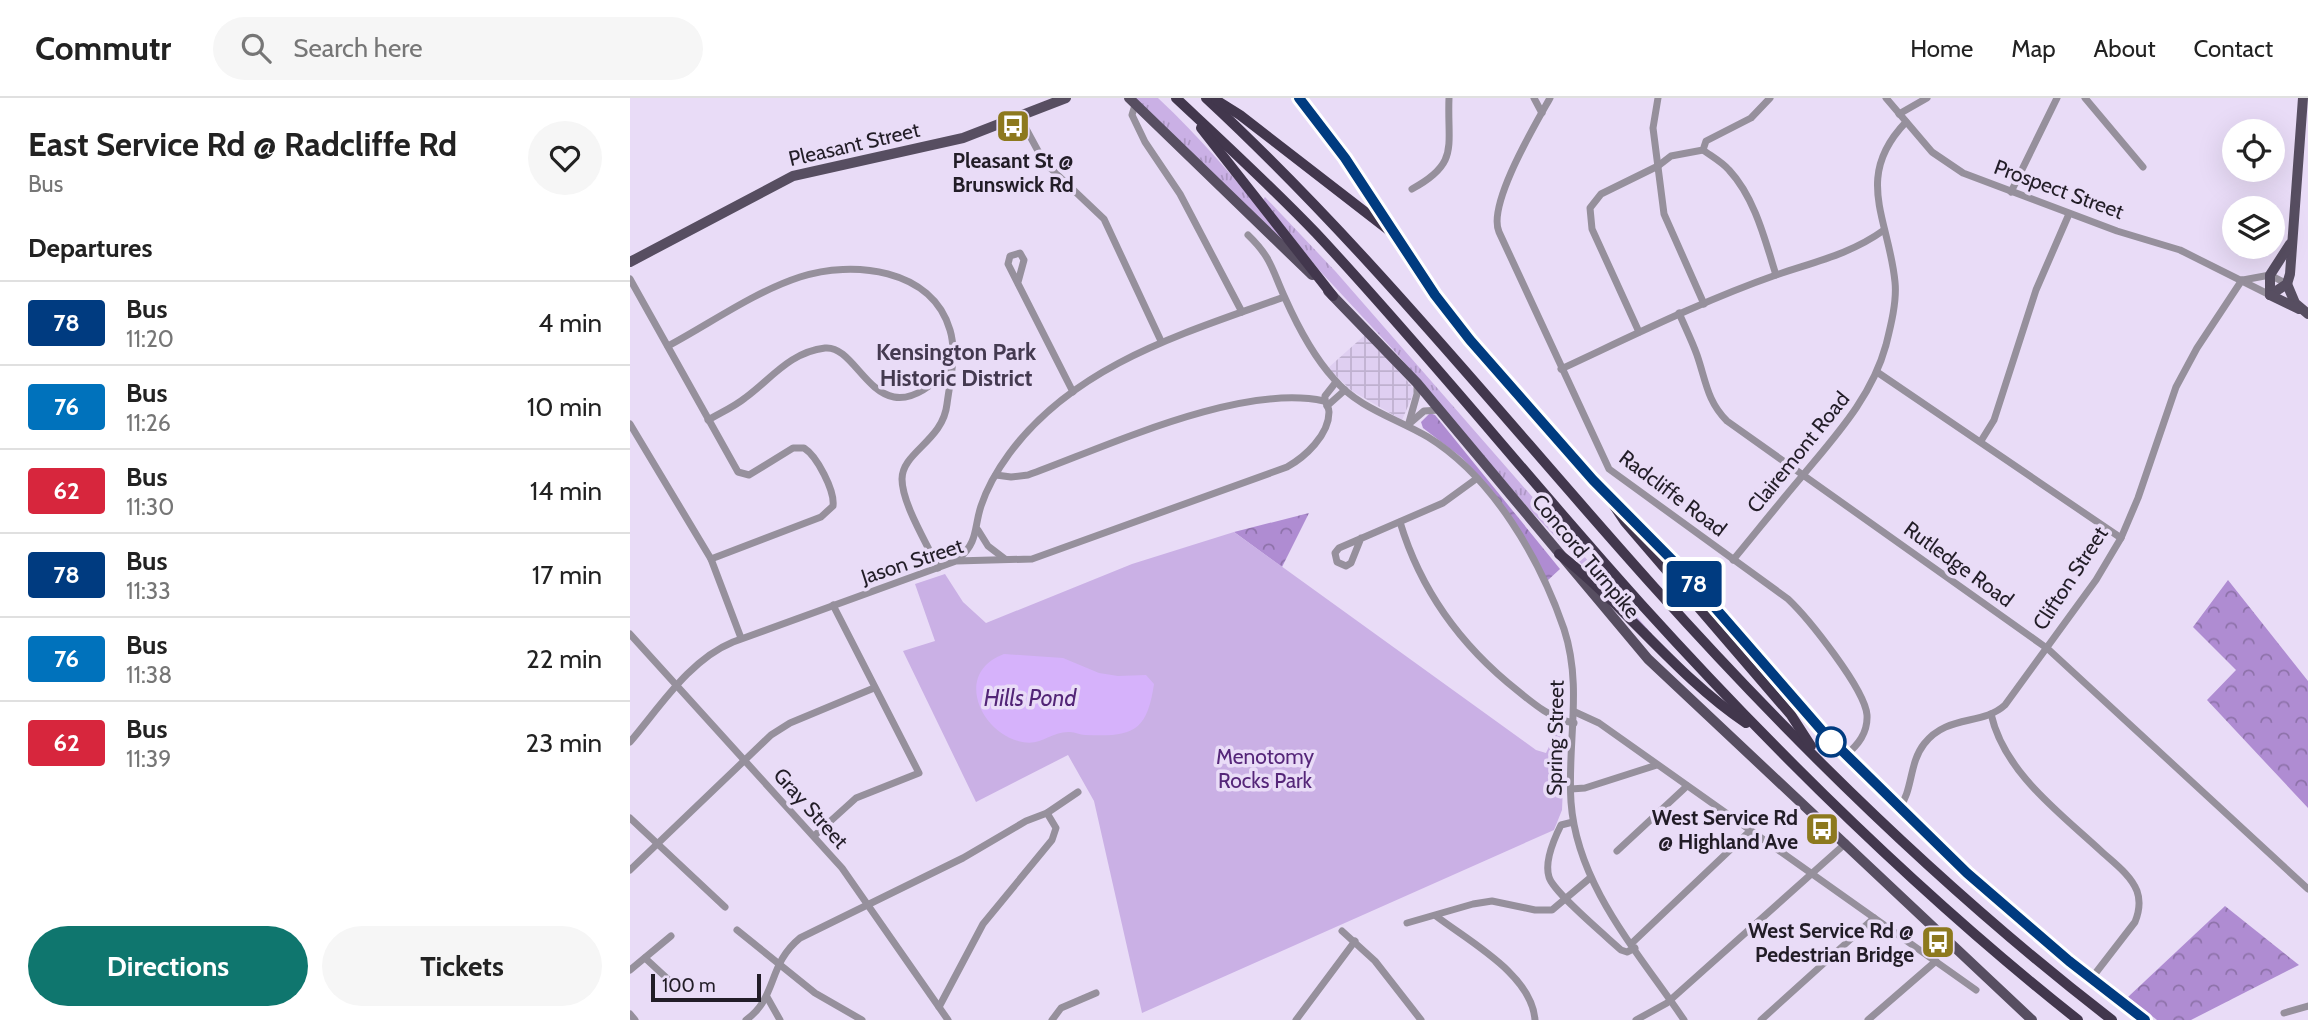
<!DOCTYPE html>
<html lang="en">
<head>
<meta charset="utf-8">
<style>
	:root { --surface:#fff; --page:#f6f6f6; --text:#222; --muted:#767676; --line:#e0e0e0; --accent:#0f766e }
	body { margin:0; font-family:Cabin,sans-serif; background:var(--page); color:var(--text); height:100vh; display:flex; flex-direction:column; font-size:26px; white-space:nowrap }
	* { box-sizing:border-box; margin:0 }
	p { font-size:23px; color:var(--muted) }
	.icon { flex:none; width:38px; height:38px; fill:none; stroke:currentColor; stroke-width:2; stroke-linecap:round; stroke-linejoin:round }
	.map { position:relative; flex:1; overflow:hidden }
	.drawer { display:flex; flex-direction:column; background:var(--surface); width:630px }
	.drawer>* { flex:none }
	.badge { padding:0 14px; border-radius:5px; font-size:24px; line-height:46px }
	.fabs { position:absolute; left:1592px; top:21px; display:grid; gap:14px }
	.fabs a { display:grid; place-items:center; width:63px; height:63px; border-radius:50%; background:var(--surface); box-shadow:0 7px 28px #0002; font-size:35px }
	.scale { position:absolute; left:21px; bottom:18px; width:110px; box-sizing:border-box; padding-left:7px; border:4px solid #221d27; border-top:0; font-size:19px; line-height:24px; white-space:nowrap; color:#221d27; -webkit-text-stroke:5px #e9dcf7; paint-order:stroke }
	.map>.badge { position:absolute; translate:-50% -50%; box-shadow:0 0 0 4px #fff }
	h2 { padding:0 28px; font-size:26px; line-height:63px }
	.round { display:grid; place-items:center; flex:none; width:74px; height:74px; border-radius:37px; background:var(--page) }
	.head { display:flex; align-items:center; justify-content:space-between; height:119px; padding:0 28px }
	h1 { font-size:33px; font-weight:800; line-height:52px }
	.cta { display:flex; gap:14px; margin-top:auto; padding:14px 28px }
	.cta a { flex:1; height:80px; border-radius:42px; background:var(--accent); color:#fff; font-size:28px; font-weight:800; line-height:80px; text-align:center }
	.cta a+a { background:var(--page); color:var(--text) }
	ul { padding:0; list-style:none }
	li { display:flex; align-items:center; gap:21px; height:84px; padding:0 28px; border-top:2px solid var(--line) }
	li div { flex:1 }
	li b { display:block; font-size:26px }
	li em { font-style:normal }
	li .badge { min-width:77px; font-weight:700; text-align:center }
	header { display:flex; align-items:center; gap:42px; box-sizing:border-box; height:98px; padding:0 35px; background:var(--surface); border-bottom:2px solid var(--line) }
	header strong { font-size:33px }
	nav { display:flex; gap:38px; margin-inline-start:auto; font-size:24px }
	.search { width:490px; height:63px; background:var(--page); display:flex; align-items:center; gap:18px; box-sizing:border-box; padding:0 24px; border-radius:38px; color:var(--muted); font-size:26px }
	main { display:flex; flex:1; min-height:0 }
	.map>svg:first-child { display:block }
	.industrial { fill:url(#industrial-grid) }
	.grass { fill:url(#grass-tufts) }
	.forest { fill:url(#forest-crowns) }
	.park { fill:#cab0e5 }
	.water { fill:#d6b2fb }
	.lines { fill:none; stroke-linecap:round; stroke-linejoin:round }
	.minor { stroke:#96909c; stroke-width:7 }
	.major { stroke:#574e61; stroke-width:10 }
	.highway { stroke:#42374d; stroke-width:10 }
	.line-casing { stroke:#fff; stroke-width:16 }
	.line { stroke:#003b80; stroke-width:10 }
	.stop-dot { fill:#fff; stroke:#003b80; stroke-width:3.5 }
	.labels { text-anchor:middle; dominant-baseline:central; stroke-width:7; stroke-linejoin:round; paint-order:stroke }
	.street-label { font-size:21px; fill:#221d27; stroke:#e9dcf7 }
	.poi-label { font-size:21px; font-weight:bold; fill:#221d27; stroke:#e9dcf7; text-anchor:end }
	.park-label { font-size:21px; fill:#552679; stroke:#e9dcf7 }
	.neighbourhood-label { font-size:23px; font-weight:bold; fill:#443a50; stroke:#e9dcf7 }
	.water-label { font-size:23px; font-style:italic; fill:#532577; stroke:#e9dcf7 }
</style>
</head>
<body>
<header>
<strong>Commutr</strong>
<div class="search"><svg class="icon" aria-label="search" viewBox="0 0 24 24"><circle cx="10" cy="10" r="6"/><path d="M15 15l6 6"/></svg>Search here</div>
<nav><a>Home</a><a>Map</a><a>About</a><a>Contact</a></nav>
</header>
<main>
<section class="drawer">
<div class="head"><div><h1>East Service Rd @ Radcliffe Rd</h1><p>Bus</p></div><a class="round"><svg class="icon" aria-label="heart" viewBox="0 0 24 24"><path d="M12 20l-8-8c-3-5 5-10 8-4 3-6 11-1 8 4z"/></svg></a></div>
<h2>Departures</h2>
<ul>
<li><span class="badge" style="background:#003b80;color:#fff">78</span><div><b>Bus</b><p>11:20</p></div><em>4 min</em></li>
<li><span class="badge" style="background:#0072bc;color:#fff">76</span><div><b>Bus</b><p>11:26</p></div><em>10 min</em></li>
<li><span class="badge" style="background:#d7263d;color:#fff">62</span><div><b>Bus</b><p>11:30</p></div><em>14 min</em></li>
<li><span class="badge" style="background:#003b80;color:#fff">78</span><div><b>Bus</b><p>11:33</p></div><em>17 min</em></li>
<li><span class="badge" style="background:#0072bc;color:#fff">76</span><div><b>Bus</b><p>11:38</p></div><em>22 min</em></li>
<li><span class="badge" style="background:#d7263d;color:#fff">62</span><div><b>Bus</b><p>11:39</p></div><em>23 min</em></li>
</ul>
<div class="cta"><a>Directions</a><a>Tickets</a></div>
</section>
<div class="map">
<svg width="1678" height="922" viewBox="0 0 1678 922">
	<defs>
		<pattern id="industrial-grid" width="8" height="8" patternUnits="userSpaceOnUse" patternTransform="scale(1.75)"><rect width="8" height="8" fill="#dfcff1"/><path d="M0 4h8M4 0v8" fill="none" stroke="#bfb1cf"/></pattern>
		<pattern id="grass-tufts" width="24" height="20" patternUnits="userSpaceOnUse" patternTransform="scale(1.75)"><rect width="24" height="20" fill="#cab0e5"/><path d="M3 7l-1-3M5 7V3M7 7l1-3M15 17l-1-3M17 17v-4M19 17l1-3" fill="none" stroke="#ad97c4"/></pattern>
		<pattern id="forest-crowns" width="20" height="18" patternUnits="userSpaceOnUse" patternTransform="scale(1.75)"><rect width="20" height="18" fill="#af8cd2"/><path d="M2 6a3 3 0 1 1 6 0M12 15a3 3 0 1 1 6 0" fill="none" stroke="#8e72aa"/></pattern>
	</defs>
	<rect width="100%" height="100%" fill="#e9dcf7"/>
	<path class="industrial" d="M736,236L785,292L772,322L722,293L698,270Z"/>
	<g class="grass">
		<path d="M505,0H528C578,47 621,99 663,153Z"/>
		<path d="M635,99L706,174L1022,536L1021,539L899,411L768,257L689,172L633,102Z"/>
	</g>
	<g class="forest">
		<path d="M800,315L805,317L930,471L917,483L846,375L831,359L793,330L791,324Z"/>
		<path d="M679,415L652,469L604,434Z"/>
		<path d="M1598,482L1678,583V710L1577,602L1606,572L1563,529Z"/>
		<path d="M1595,808L1669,867L1561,922H1527L1498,899Z"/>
	</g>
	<path class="park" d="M604,434L906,652L916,655L924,638V627L935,640L932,712L924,732L512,915L464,703L438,657L346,704L273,553L305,543L285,486L315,476L333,504L356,525L502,466Z"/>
	<path class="water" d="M374,556L433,560L469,575L488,578L516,577L524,586C517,634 503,639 455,637C450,637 445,634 440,634C419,633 412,650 388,643C348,631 325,574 374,556Z"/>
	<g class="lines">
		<g class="minor">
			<path d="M904,0L912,15"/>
			<path d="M920,0C905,27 857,107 869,134L979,371L1158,501C1178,520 1235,591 1237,617C1238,635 1228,647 1215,658"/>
			<path d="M1028,0L1023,30L1034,116L1074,206"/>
			<path d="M1256,0L1302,54L1333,75L1487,133L1550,152L1640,197"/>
			<path d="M1455,0L1513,69"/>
			<path d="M505,7L502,17L515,44L550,96L612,214"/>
			<path d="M388,16L414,64L474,121L531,243"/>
			<path d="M1269,16L1297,0"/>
			<path d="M1073,52C1081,58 1092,64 1099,72C1125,100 1135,142 1146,177"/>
			<path d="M782,91C830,65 817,49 819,0"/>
			<path d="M1381,94L1427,0"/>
			<path d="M618,137C642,160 642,172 655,200C667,227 684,259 704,281C728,310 766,320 798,339C863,379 910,461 934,531C953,589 937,645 941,704C947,788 1009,855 1054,922"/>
			<path d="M0,181L108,374L119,377L163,350H174C187,358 205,393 203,408L191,419L81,461"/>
			<path d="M1613,182L1640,177L1657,186"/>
			<path d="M388,184L394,162L390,155L380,158L378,166L443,294"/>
			<path d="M1049,215C1055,229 1062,243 1067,257C1076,283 1077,303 1097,323L1418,551L1678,791"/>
			<path d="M1009,234L962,131L960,110L971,96L1028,68L1041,58L1073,52L1076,43L1121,20L1140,0"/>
			<path d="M38,248C81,225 124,194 170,179C222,162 302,170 320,232C327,255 320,283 317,306C313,343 272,354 272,381C272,406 298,447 308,470"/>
			<path d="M931,271C1002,238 1072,203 1146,177C1184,164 1221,156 1254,132"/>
			<path d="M1247,274L1491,440"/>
			<path d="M697,308L715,292"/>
			<path d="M78,322C90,315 104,309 115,300C141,281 160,254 195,250C232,246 246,350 321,268"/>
			<path d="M780,325L794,313L809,312"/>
			<path d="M0,326L81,461L111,540"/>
			<path d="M778,328L787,296V285"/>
			<path d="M1351,343L1364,322L1406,192L1439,116"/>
			<path d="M366,377L381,379L398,377C478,348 611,285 694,303"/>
			<path d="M770,424C791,494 831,548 888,593C905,607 922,621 944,625"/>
			<path d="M348,432L358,448L375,461"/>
			<path d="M731,440L721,465L716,468L707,464L705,455L709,450L813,405L846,381"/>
			<path d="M329,460C348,445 344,429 351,408C357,390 368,371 379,356C445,266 555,235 654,199"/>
			<path d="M1103,462C1127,433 1150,404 1174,376C1208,335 1242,298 1256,247C1261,227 1267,203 1265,184C1259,121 1223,79 1276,24"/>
			<path d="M0,536L212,770L318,922"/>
			<path d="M945,614L969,625L1346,892"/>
			<path d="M1361,616C1374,674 1429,714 1471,753C1483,764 1501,777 1507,793C1511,804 1509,814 1505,824L1461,881"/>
			<path d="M0,644C30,609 59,562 103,544L326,463L402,461L657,369C675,359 699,337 699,314C699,308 694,305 695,298L706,284"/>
			<path d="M941,691L955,690L1027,667"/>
			<path d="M1269,711C1283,692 1279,665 1294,646C1317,616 1352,628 1375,607L1466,482L1491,440L1508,400L1546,289L1567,250L1612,182"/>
			<path d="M0,720L95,809"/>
			<path d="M943,724L931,727C924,741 914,763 919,779C923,794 977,839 991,852L997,854L1005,850"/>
			<path d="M184,738L226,700L289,675L203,507"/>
			<path d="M987,753L1057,688"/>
			<path d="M0,772L141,637L160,625L244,590"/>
			<path d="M806,818C840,844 902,877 905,922"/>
			<path d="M777,825L843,806L862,803L905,812H922L960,780"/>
			<path d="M107,832L185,895L232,922"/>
			<path d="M712,833L745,863L791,922"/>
			<path d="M1002,845L1121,732"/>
			<path d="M15,860L41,884"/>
			<path d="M0,872L41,838"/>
			<path d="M137,899L150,922"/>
			<path d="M309,909L353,826L422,742L426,730L417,715"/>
			<path d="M1654,915L1678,908"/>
			<path d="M0,916L5,922"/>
			<path d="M116,922C148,899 137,867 170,840L333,760L396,723L417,715L448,694"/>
			<path d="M422,922L431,910L466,895"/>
			<path d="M666,922L725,843"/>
			<path d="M1006,922L1037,905L1216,745"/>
			<path d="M1131,922L1244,820"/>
			<path d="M1238,922L1306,863"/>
		</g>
		<g class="major">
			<path d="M499,0L682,177"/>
			<path d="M669,0L707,48L805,196L840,242L963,382L1054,474L1194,635L1337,775L1430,856L1515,922"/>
			<path d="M0,164L163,78L333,40L436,0"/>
			<path d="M1657,186L1665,205L1678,216"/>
			<path d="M698,193L787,285L1018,561L1402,922"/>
			<path d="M1640,197L1657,186L1660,176L1673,0"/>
			<path d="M1640,197V177L1660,146"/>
			<path d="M1640,197L1669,211"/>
		</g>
		<g class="highway">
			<path d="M546,0C593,44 641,88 686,135C798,255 901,384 1011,506C1146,655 1290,797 1448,922"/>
			<path d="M576,0C739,151 876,324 1024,489C1164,645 1316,794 1482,922"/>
			<path d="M586,2L610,17L765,137"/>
			<path d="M571,30L703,198"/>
			<path d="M977,397L995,424L1161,617L1181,648"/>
			<path d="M929,456C996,508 1046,578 1116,625"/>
		</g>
	</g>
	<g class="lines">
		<g class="line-casing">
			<path id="line" d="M669,0L715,60L805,197L840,242L963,382L1054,474L1194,635L1337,775L1439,863L1515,922"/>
		</g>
		<use href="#line" class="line"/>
	</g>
	<defs>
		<g id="bus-square" transform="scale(1.75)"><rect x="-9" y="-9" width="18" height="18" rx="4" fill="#8d791e" stroke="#e9dcf7"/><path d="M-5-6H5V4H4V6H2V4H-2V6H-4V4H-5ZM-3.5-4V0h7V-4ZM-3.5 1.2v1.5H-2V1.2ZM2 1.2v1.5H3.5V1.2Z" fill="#fff"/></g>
	</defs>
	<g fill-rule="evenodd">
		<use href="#bus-square" x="383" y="28"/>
		<use href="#bus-square" x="1192" y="731"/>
		<use href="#bus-square" x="1308" y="844"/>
	</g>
	<circle class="stop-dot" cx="1201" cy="644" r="14"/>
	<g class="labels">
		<g class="street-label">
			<text transform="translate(224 46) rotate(-13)">Pleasant Street</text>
			<text transform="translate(1429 91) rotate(20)">Prospect Street</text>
			<text transform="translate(1168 354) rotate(-51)">Clairemont Road</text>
			<text transform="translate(1043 395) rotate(37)">Radcliffe Road</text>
			<text transform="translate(956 458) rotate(50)">Concord Turnpike</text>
			<text transform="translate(282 463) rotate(-18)">Jason Street</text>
			<text transform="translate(1329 466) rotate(36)">Rutledge Road</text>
			<text transform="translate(1440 480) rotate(-57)">Clifton Street</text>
			<text transform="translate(925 640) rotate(-89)">Spring Street</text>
			<text transform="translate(181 710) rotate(48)">Gray Street</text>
		</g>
		<g class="poi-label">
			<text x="383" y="62" text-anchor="middle">Pleasant St @<tspan x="383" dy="24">Brunswick Rd</tspan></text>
			<text x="1168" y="719">West Service Rd<tspan x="1168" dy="24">@ Highland Ave</tspan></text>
			<text x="1284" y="832">West Service Rd @<tspan x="1284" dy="24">Pedestrian Bridge</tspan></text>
		</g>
		<g class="park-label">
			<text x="635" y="658">Menotomy<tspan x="635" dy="24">Rocks Park</tspan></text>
		</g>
		<g class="neighbourhood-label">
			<text x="326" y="254">Kensington Park<tspan x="326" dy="26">Historic District</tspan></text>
		</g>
		<g class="water-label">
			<text x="400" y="600">Hills Pond</text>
		</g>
	</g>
</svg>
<div class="fabs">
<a><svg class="icon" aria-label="locate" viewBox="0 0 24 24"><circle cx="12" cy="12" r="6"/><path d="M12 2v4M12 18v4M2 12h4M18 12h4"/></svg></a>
<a><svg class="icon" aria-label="layers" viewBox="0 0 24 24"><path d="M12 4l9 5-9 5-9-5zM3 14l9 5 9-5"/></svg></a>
</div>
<div class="scale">100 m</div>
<b class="badge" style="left:1064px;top:486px;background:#003b80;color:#fff">78</b>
</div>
</main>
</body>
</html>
